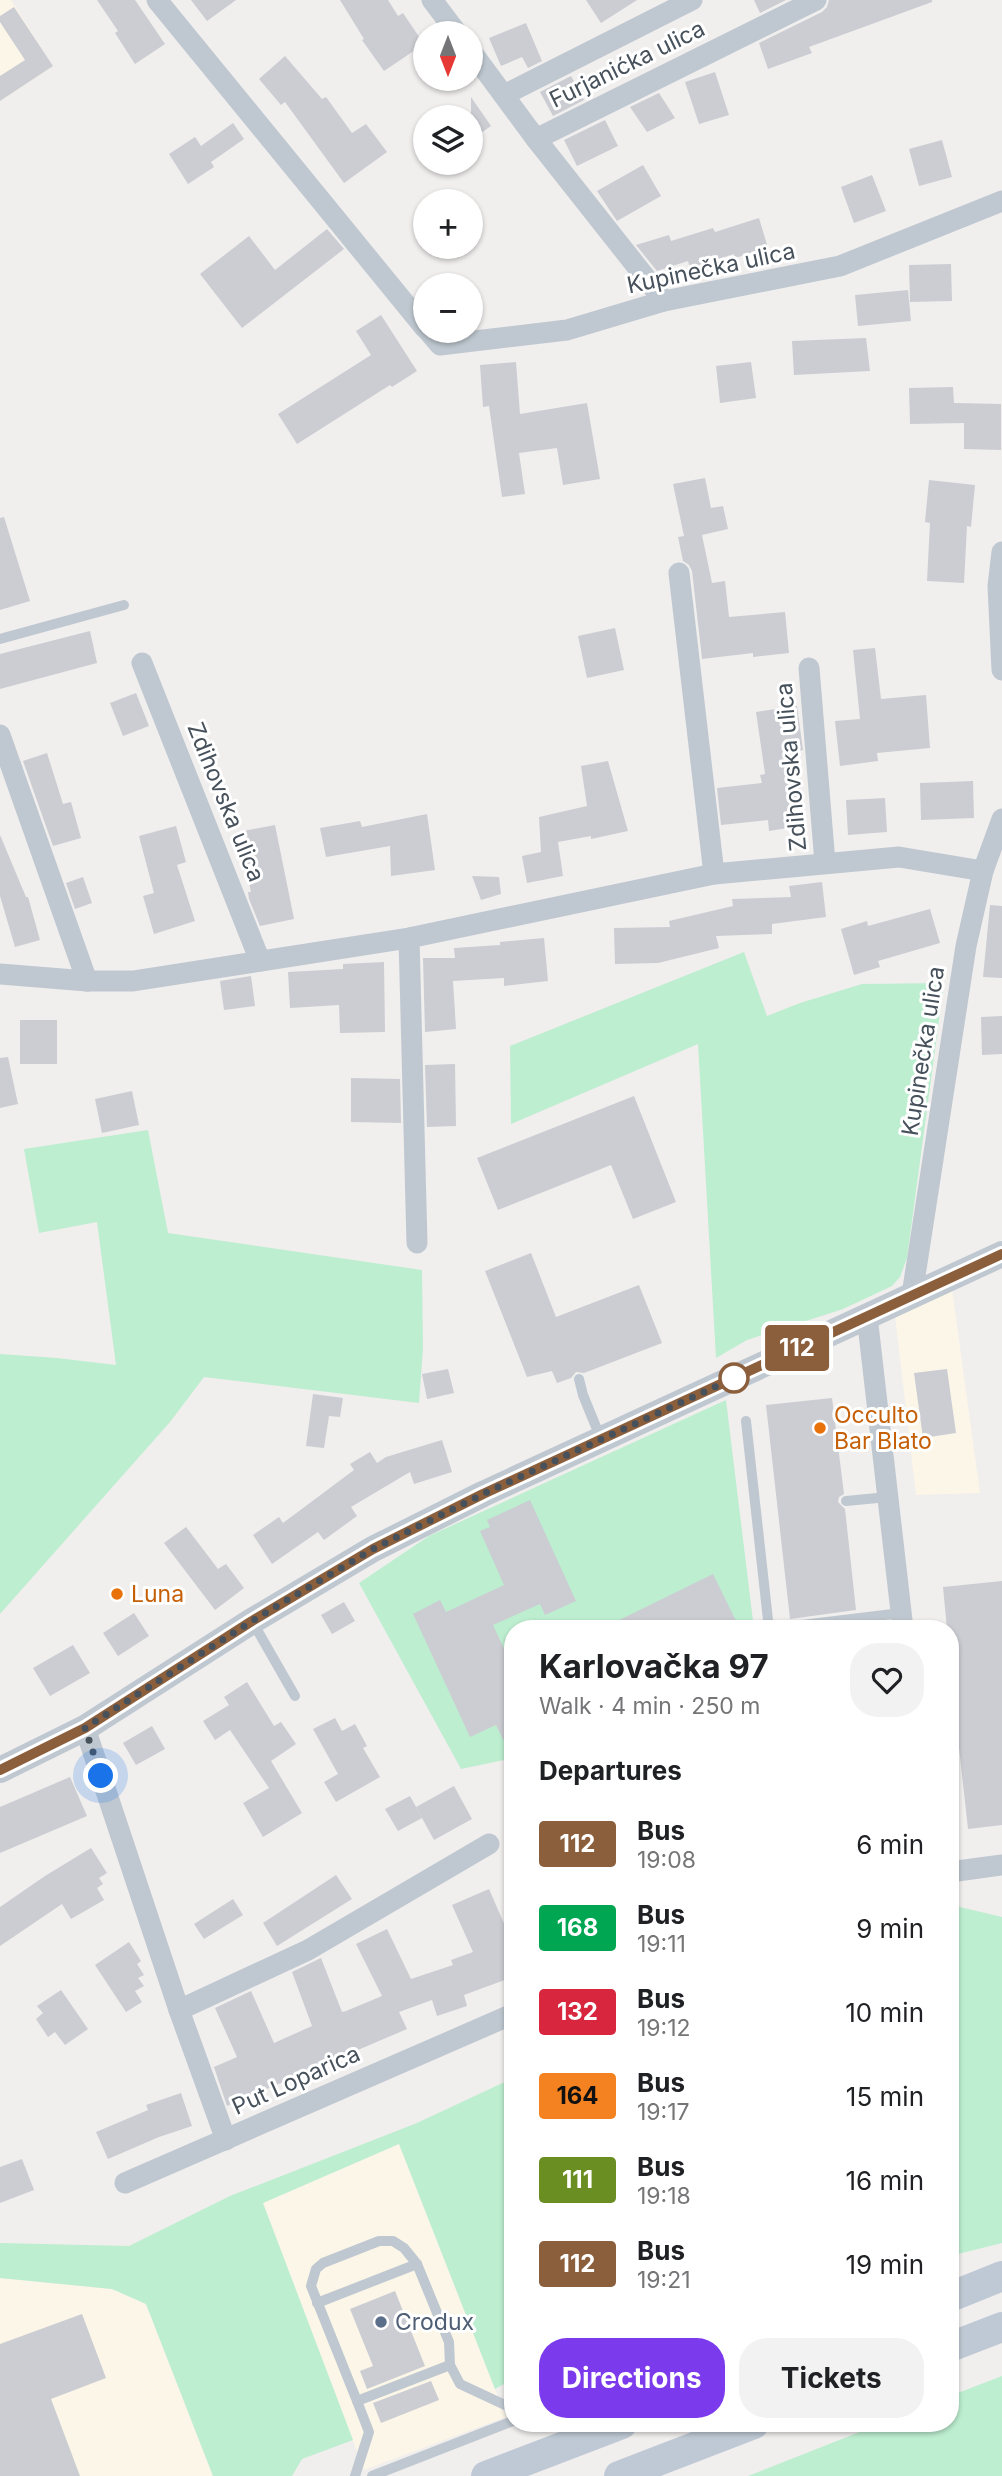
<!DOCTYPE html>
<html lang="en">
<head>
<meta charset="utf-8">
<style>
	:root { --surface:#fff; --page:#f2f2f2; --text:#202124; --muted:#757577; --accent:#7c3aed }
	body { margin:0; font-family:Inter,sans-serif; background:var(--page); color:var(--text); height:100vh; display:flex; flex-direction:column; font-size:26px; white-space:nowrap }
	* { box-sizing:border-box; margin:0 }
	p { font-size:23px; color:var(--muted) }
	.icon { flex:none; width:38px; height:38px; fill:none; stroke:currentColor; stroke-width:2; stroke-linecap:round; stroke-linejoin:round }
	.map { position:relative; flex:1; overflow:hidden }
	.panel { position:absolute; left:504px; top:1620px; width:455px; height:812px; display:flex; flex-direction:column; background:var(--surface); border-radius:28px; box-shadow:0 2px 5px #0004 }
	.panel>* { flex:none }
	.badge { padding:0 14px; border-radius:5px; font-size:24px; line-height:46px }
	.needle { width:46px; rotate:180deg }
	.controls { position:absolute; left:413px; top:21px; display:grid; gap:14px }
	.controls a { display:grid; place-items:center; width:70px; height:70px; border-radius:50%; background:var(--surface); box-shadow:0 2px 5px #0004; font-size:35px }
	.you { position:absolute; width:35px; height:35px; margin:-18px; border:5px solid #fff; border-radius:50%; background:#1a73e8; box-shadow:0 0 0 10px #1a73e833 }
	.map>.badge { position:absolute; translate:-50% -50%; box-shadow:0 0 0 4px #fff }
	h2 { padding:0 35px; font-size:26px; line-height:63px }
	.round { display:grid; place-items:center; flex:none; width:74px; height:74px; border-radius:28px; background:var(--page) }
	.headline { display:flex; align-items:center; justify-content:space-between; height:119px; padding:0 35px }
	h1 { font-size:33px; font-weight:700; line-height:52px }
	.button { display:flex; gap:14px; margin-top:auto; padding:14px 35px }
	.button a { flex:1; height:80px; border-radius:28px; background:var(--accent); color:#fff; font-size:28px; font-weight:700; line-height:80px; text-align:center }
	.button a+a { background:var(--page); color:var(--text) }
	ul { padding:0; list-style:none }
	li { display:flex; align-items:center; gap:21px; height:84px; padding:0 35px }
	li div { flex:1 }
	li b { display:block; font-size:26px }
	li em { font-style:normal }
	li .badge { min-width:77px; font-weight:700; text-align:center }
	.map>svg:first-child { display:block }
	.commercial { fill:#fbf6e7 }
	.green { fill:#bdeed0 }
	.building { fill:#cbcdd3 }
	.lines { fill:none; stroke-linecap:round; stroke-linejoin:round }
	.service { stroke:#bfc8d0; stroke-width:10 }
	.minor { stroke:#bfc8d0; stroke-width:21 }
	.tertiary { stroke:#bfc8d0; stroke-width:26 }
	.secondary { stroke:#bfc9d5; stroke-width:30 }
	.line-casing { stroke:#fff; stroke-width:16 }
	.line { stroke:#8b5e3c; stroke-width:10 }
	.walk { stroke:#46515b; stroke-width:7; stroke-dasharray:0 12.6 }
	.stop-dot { fill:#fff; stroke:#8b5e3c; stroke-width:3.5 }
	.food-dot { fill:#e8710a; stroke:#fff; stroke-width:2.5 }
	.service-dot { fill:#5c6f8a; stroke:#fff; stroke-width:2.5 }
	.labels { text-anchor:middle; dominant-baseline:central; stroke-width:6; stroke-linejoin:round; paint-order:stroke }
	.street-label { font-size:23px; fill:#46515b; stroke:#fff }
	.food-label { font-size:23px; fill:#c56008; stroke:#fff; text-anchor:start }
	.service-label { font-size:23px; fill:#4e5e75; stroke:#fff; text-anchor:start }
</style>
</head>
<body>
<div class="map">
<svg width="1002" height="2476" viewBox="0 0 1002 2476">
	<rect width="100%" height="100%" fill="#f1eeee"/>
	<g class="commercial">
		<path d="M0,0H11L53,66L0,101Z"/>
		<path d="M952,1289L980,1493L916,1495L895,1316Z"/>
		<path d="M399,2144L506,2417L364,2470L262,2203Z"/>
		<path d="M0,2278L112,2289L146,2304L213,2476H0Z"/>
	</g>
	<g class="green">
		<path d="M744,952L767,1016L800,1003L862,984L944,983L907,1258L900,1277L892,1286L843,1309L747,1340L716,1358L698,1044L511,1124L510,1046Z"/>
		<path d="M148,1130L168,1233L422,1270L423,1348L419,1403L204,1377L170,1422L0,1614V1354L57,1358L116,1365L97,1222L39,1233L24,1149Z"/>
		<path d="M726,1400L754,1629H513V1758L461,1769L359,1583L429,1536Z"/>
		<path d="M950,1907H960L1002,1917V2243L950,2256Z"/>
		<path d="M513,2078V2379L495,2389L399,2144L263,2203L353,2440L302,2459L292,2476H213L146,2304L112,2289L0,2278V2243L129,2246L230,2196L417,2123Z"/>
		<path d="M1002,2376V2476H748L880,2424H950V2396Z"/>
	</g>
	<g class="building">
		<path d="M97,0H135L165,44L135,64L115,33L118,31Z"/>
		<path d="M191,0H236L207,21Z"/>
		<path d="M340,0H388L398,16L403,13L424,44L384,71L362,40L364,39Z"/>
		<path d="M586,0H637L601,23Z"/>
		<path d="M754,0H786L760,13Z"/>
		<path d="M829,0H932V2L809,47L812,53L768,69L759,43L822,12L827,7Z"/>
		<path d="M14,7L53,66L0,101V76L25,60L0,22V16Z"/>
		<path d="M526,23L542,61L528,68L522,57L501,66L489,38Z"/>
		<path d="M285,56L322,99L326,97L352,133L366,124L387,152L344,183L285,102L281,105L259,79Z"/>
		<path d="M715,72L729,115L699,124L685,82Z"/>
		<path d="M571,76L584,100L553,116L540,92Z"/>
		<path d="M659,93L675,118L647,132L630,107Z"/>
		<path d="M471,97L491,126L471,140Z"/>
		<path d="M605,120L618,146L577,166L564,140Z"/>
		<path d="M233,123L244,139L211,162L214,167L188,184L169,154L195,137L201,146Z"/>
		<path d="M942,140L952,177L919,186L909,149Z"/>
		<path d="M643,165L661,196L617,221L597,191Z"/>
		<path d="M872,175L886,211L854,223L841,187Z"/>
		<path d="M759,218L768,248L735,258L734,254L690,268L688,261L657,271L636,245L669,235L671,241L713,228L715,232Z"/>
		<path d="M327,229L344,249L242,328L200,274L249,236L275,270Z"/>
		<path d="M951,264L952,301L910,302L909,265Z"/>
		<path d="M908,290L911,321L858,326L855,295Z"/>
		<path d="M381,315L417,371L392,387L390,385L297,444L278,414L371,355L356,331Z"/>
		<path d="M866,338L870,371L794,375L792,341Z"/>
		<path d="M516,362L520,414L587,403L600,479L563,485L557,448L519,453L525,494L502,497L489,406L483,407L480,365Z"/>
		<path d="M751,362L756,398L720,403L716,366Z"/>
		<path d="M953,387L954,403L1001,404V450L964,449V423L910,424L909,388Z"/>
		<path d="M705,478L711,508L723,506L728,529L702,535L712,583L725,581L729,617L785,612L789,653L753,657V653L702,659L692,571L689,565L683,561L678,537L684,536L673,484Z"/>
		<path d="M929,480L975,485L971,527L967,526L964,583L927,581L930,523L925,522Z"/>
		<path d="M4,517L30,601L0,610V518Z"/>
		<path d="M615,628L624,670L587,678L578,636Z"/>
		<path d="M90,631L97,663L0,689V654Z"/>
		<path d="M875,648L881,699L926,695L930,748L877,753L878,761L840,766L835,721L860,719L853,650Z"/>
		<path d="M136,693L149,726L123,736L110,703Z"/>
		<path d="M797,706L803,750L794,751L806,825L769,831L768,820L721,825L717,788L762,783L760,775L765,774L756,712Z"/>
		<path d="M47,753L63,804L71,802L81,838L53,846L23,761Z"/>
		<path d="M608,761L628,831L591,839V836L558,842L563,876L527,883L522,856L541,852L539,817L587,806L581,766Z"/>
		<path d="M973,781L974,818L921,820L920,783Z"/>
		<path d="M885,798L887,832L848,835L846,800Z"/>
		<path d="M427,814L435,870L391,876L390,846L326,857L320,828L360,821L362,827Z"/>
		<path d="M275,825L294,919L260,926L249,899L248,892H251L238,832Z"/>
		<path d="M176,826L186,862L177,865L195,921L154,934L143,896L154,893L139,836Z"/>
		<path d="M0,835L26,897H28L40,940L15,947L0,896Z"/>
		<path d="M472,876L499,877L501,894L481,900Z"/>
		<path d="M83,877L92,903L75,909L66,883Z"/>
		<path d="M822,882L826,917L772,924V934L716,936L719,948L658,963L615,964L614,928L670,927L669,921L733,906L732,899L791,897L789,886Z"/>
		<path d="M990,905L1002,906V978L983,977Z"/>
		<path d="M930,909L940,943L878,961L880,967L854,975L841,929L867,921L868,926Z"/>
		<path d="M544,938L548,981L504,986V978L453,981L456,1029L425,1032L423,958H455L454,948L500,945V942Z"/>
		<path d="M384,962L385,1032L340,1033L339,1005L290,1008L288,972L343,969V964Z"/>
		<path d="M251,976L255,1006L224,1010L220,981Z"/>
		<path d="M1002,1016V1054L982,1055L981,1017Z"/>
		<rect x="20" y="1020" width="37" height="44"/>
		<path d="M8,1057L18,1104L0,1108V1058Z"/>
		<path d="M455,1064L456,1126L427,1127L425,1065Z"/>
		<path d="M351,1078L400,1079L401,1123L351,1122Z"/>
		<path d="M132,1091L139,1125L102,1133L95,1099Z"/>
		<path d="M634,1096L676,1202L633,1219L611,1165L498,1210L477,1158Z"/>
		<path d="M531,1253L556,1317L639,1285L662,1343L584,1373L576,1372L571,1378L557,1383L552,1371L527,1377L485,1271Z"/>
		<path d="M448,1369L454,1393L427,1399L422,1374Z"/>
		<path d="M947,1369L956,1433L923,1438L914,1373Z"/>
		<path d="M313,1394L343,1398L340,1417L329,1416L324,1448L306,1446Z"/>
		<path d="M832,1398L844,1494L839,1497L838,1502L845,1509L856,1610L790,1619L766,1405Z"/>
		<path d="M442,1440L452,1472L414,1484L410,1472L351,1507L357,1516L324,1540L318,1532L272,1564L253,1535L279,1517L283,1523L354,1470L350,1464L370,1452L377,1463L386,1457Z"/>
		<path d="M530,1500L576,1601L545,1615L540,1604L493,1625L513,1668V1760L496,1725L470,1737L413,1614L440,1600L446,1612L504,1585L480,1531L490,1527L487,1520Z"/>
		<path d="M186,1527L218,1569L226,1564L244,1588L215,1610L164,1543Z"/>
		<path d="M713,1574L740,1629H601Z"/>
		<path d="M1002,1581V1825L968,1829L950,1666V1629H947L943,1587Z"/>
		<path d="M344,1602L355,1621L332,1634L321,1615Z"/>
		<path d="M134,1613L149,1636L118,1656L103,1633Z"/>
		<path d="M73,1645L90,1673L50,1696L33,1668Z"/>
		<path d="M247,1682L274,1726L281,1722L296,1744L271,1761L302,1813L263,1837L243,1803L269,1788L230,1730L215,1740L203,1721L229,1705L224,1697Z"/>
		<path d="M335,1718L342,1731L355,1724L367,1746L363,1748L380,1777L336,1802L324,1782L338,1774L313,1729Z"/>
		<path d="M152,1726L165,1749L136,1765L123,1743Z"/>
		<path d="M70,1777L87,1816L0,1853V1807Z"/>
		<path d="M454,1786L472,1819L434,1840L416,1807Z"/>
		<path d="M410,1796L422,1818L398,1831L385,1809Z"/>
		<path d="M91,1848L107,1873L99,1878L103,1884L97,1888L104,1900L71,1919L62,1904L0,1946V1907L45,1876Z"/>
		<path d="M336,1875L352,1899L277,1946L263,1923Z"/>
		<path d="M489,1889L513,1944V1977L464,1995L467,2006L437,2016L432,2000L399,2012L407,2029L227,2106L214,2067L237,2057L215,2008L251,1991L274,2043L312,2026L292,1972L321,1958L342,2012L346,2011L382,1996L356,1944L387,1929L411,1979L453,1965L451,1960L473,1952L452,1905Z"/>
		<path d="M233,1899L243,1915L204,1939L194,1924Z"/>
		<path d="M129,1942L141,1961L137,1964L144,1975L138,1978L144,1986L135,1991L142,2002L126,2012L95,1965Z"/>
		<path d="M61,1990L88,2029L65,2045L55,2032L48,2037L36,2019L43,2013L37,2006Z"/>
		<path d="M181,2093L192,2126L159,2137L108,2159L96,2132L148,2110L146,2105Z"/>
		<path d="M22,2159L34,2190L0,2203V2167Z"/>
		<path d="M395,2291L425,2366L367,2389L360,2371L373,2366L350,2309Z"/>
		<path d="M82,2314L106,2378L51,2399L80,2476H0V2344Z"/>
		<path d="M431,2381L439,2400L381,2423L373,2403Z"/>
	</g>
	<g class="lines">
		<g class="service">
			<path d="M0,639L124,605"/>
			<path d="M579,1379L583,1395L601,1439"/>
			<path d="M746,1421L769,1629L901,1613"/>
			<path d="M846,1501L888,1497"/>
			<path d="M252,1621L295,1696"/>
			<path d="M317,2303L417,2264"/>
			<path d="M357,2401L311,2286L316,2269L323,2263L379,2241H393L404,2248L417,2264L449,2342L450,2365"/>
			<path d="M355,2476L369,2432L357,2401L450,2365L460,2384L505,2405L513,2406"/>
			<path d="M372,2476L513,2421"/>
		</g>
		<g class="minor">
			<path d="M157,0L425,328"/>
			<path d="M432,0L457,33"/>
			<path d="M471,51L536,139L664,301"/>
			<path d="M504,95L692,0"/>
			<path d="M536,139L816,0"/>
			<path d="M428,331L440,345L567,330L664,301L840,266L1002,201"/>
			<path d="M1002,552L998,586L1002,670"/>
			<path d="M679,573L714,874"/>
			<path d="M142,663L260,961"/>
			<path d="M809,668L825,863"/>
			<path d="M0,735L87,981"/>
			<path d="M409,938L417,1243"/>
			<path d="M0,974L87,981H133L409,938L714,874L899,857L983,871"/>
			<path d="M912,1295L966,946L983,871L1002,819"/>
			<path d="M867,1316L903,1629"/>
			<path d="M85,1728L179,2010L226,2140"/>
			<path d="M950,1872L1002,1865"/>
			<path d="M179,2010L308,1950L489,1844"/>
			<path d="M125,2183L513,2014"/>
		</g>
		<path class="tertiary" d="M0,1770L85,1728L252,1621L373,1549L483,1494L1002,1254"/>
		<g class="secondary">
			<path d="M950,2297L1002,2276"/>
			<path d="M950,2347L1002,2327"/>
			<path d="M486,2476L622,2424"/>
			<path d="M619,2476L754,2424"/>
		</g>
	</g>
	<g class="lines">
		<g class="line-casing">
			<path id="line" d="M0,1770L85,1728L252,1621L373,1549L483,1494L1002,1254"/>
		</g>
		<use href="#line" class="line"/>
		<path class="walk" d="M101,1776L85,1728L252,1621L373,1549L483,1494L734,1378"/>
	</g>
	<circle class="stop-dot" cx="734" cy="1378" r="14"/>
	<g class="food-dot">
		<circle cx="820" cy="1428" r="7"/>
		<circle cx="117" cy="1594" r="7"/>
	</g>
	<circle class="service-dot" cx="381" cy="2322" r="7"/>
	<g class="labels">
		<g class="street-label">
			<text transform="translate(627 64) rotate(-26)">Furjanićka ulica</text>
			<text transform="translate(711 268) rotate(-12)">Kupinečka ulica</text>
			<text transform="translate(791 767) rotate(-95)">Zdihovska ulica</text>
			<text transform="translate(226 802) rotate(68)">Zdihovska ulica</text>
			<text transform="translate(923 1051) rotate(-81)">Kupinečka ulica</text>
			<text transform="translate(296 2080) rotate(-24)">Put Loparica</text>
		</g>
		<g class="food-label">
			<text x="834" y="1415">Occulto<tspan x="834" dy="26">Bar Blato</tspan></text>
			<text x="131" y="1594">Luna</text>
		</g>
		<g class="service-label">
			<text x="395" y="2322">Crodux</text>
		</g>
	</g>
</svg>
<div class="controls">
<a><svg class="needle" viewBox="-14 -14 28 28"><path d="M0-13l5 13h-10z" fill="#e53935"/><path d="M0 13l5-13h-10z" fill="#757577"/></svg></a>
<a><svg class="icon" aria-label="layers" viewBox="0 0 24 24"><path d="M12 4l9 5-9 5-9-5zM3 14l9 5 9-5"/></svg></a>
<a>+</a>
<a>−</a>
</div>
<div class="you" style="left:101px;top:1776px"></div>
<b class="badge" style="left:797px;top:1348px;background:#8b5e3c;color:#fff">112</b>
<section class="panel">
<div class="headline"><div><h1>Karlovačka 97</h1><p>Walk · 4 min · 250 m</p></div><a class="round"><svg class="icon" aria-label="heart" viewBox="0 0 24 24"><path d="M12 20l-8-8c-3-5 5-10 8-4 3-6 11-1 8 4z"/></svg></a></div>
<h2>Departures</h2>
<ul>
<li><span class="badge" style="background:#8b5e3c;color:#fff">112</span><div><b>Bus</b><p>19:08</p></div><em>6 min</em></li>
<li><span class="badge" style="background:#00a651;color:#fff">168</span><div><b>Bus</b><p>19:11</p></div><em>9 min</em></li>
<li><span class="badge" style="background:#d7263d;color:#fff">132</span><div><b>Bus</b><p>19:12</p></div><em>10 min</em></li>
<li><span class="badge" style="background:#f58220;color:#111">164</span><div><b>Bus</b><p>19:17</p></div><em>15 min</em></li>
<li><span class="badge" style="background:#6b8e23;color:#fff">111</span><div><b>Bus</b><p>19:18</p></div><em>16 min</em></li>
<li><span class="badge" style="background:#8b5e3c;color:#fff">112</span><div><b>Bus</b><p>19:21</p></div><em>19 min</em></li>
</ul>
<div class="button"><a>Directions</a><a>Tickets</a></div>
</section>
</div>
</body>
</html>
